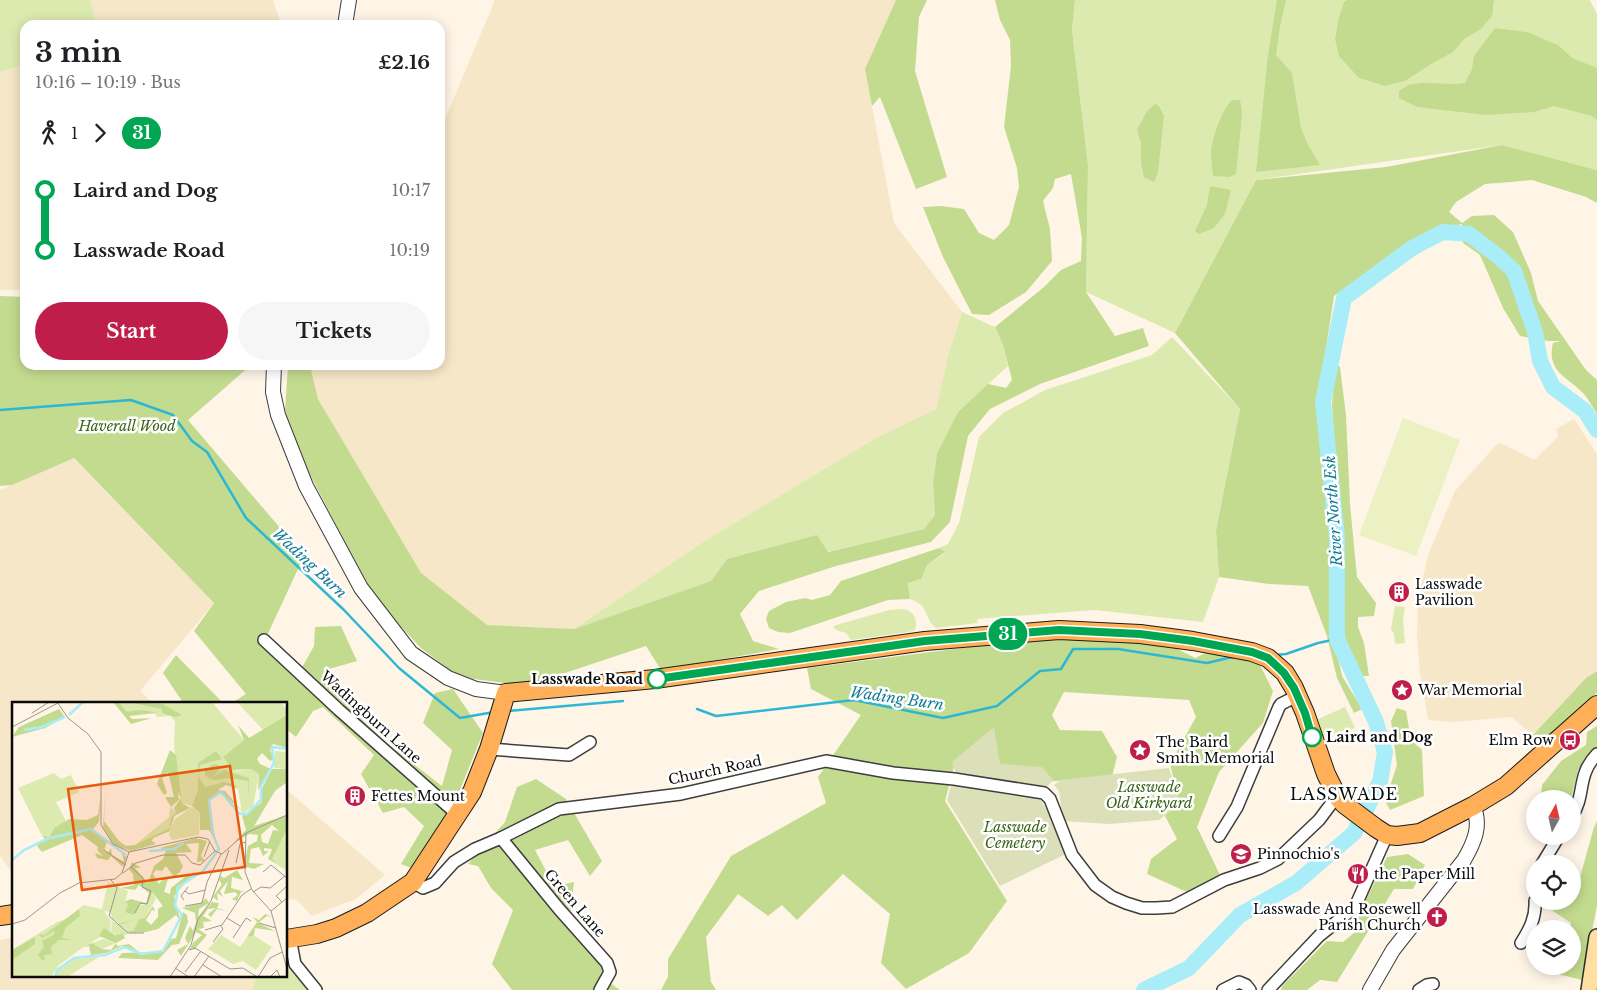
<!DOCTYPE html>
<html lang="en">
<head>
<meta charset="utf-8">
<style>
	:root { --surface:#fff; --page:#f6f6f6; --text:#202124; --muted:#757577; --accent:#bf1d4a }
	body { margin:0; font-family:"Libre Baskerville",serif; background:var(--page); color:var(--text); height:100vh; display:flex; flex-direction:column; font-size:19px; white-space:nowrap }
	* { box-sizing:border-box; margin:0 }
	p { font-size:16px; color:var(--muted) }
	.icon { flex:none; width:28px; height:28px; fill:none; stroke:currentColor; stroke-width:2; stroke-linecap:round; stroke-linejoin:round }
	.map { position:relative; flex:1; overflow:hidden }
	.details { position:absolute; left:20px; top:20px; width:425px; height:350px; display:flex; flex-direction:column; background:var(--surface); border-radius:15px; box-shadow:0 2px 12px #0003 }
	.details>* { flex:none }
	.badge { padding:0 10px; border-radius:16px; font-size:18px; line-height:32px }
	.needle { width:32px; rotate:8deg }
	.fabs { position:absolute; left:1526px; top:790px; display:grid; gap:10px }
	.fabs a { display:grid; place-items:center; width:55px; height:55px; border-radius:50%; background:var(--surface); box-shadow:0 2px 12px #0003; font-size:25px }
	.map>.badge { position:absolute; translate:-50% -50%; box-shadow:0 0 0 2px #fff }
	.legs { display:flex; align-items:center; gap:8px; height:55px; padding:0 15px; font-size:16px }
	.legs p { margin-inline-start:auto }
	.headline { display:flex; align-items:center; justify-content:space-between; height:85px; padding:0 15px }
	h1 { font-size:28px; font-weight:700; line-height:38px }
	.action { display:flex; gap:10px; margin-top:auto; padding:10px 15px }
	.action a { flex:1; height:58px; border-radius:30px; background:var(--accent); color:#fff; font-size:20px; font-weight:700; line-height:58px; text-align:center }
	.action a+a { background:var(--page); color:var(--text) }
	ul { padding:0 15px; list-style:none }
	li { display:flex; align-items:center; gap:18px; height:60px; font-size:19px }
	li i { display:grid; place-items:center; width:8px; height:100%; margin:0 6px; background:currentColor }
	li i::after { content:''; width:12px; height:12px; margin:-6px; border:4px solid; border-radius:50%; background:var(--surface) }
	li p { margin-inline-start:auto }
	li:first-child i { background:linear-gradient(#0000 50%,currentColor 0) }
	li:last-child i { background:linear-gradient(currentColor 50%,#0000 0) }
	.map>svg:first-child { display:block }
	.farmland { fill:#f5e7c7 }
	.green { fill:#dceab0 }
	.forest { fill:#c3db8f }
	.cemetery { fill:#dce0b9 }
	.pitch { fill:#ebf1c2 }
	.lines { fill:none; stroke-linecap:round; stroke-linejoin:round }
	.stream { stroke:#2db7d3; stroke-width:2.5 }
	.river { stroke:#a9edf9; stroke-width:16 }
	.minor-casing { stroke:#3d3d3d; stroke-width:14 }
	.tertiary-casing { stroke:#3d3d3d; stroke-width:16 }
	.secondary-casing { stroke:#2c2c2c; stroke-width:18 }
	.primary-casing { stroke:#1b1b1b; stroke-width:20 }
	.minor { stroke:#fff; stroke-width:11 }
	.tertiary { stroke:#fff; stroke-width:14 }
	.secondary { stroke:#ffdfa2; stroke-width:15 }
	.primary { stroke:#ffaf57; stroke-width:18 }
	.line-1-casing { stroke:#fff; stroke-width:11 }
	.line-1 { stroke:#00a651; stroke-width:8 }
	.stop-1-dot { fill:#fff; stroke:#00a651; stroke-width:2.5 }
	.labels { text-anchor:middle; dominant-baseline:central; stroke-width:5; stroke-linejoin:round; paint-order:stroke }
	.park-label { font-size:14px; font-style:italic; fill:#396319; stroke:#fff }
	.poi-label { font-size:14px; fill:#0a0a0a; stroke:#fff; text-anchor:start }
	.stop-label { font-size:14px; font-weight:bold; fill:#0a0a0a; stroke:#fff; text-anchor:end }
	.street-label { font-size:14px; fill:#0a0a0a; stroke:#fff }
	.water-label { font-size:15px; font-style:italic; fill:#107c98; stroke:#fff }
	.quarter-label { font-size:16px; letter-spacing:1px; fill:#0a0a0a; stroke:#fff }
	.inset-river { fill:none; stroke:#a9edf9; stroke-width:2.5 }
	.inset-road { fill:none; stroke:#9d978f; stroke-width:1 }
	.view { fill:#e8590c; fill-opacity:0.15; stroke:#e8590c; stroke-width:2.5 }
	.inset-edge { fill:none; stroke:#0a0a0a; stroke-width:2.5 }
</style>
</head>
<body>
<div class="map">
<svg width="1597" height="990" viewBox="0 0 1597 990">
	<rect width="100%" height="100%" fill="#fff5e7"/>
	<g class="farmland">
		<path d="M90,0H273L281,25H97Z"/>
		<path d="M495,0H896L865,69L894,223L962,312L948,356L936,409L876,438L703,542L574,629L486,625L421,574L318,399L310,365H440V131Z"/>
		<path d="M25,65V290H0V72Z"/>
		<path d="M1574,419L1597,454V671L1586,678L1533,735L1511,717L1454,722L1428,720L1420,673L1417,636L1418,599L1428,555L1455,491L1498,443L1505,445L1534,460L1558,437L1556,429Z"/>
		<path d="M73,458L214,603L140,691L154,704H14V876L0,855V490Z"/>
		<path d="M286,789L385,875L356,899L312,916L297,900L286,899Z"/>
		<path d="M14,937V976H257L252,990H0V940Z"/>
	</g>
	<g class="green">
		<path d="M0,0H90L97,25H25V65L0,72Z"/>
		<path d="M1075,0H1590L1597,14V170L1502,145L1256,180L1175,333L1086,292L1088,165L1072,30Z"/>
		<path d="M962,312L995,327L1003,345L1008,366L958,412L933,485L935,515L924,529L827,552L727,559L711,581L574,629L703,542L876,438L936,409L948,356Z"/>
		<path d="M1172,337L1240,409L1216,531L1219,577L1203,622L1095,610L977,619L978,623L936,628C923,617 931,607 910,599L908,583L920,579L927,565L945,553L939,548L948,544L959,523L979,437L1003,413L1045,390L1152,355Z"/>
		<path d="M1395,606L1405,607L1403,619L1405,643L1395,644L1394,634L1391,629Z"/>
		<path d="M903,609C914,611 918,619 915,630L909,632L851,640L846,633L836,630L833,626L889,610Z"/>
		<path d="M1345,707L1355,728L1323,736L1318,719Z"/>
		<path d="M286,959L310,990H252L257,976H286Z"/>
	</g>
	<g class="forest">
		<path d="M896,0H927L919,17L915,71L947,177L916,189L880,97L872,106L865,69Z"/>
		<path d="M995,0H1075L1072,30L1088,165L1086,292L1115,336L1143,328L1149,346L1040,384L990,409L968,436L950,522L931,542L836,566L759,591L740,614L753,641L779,649L661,670L646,646L526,686L459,677L421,648L374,598L301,457L285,411L288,365H310L318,399L421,573L487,625L574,629L711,581L727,559L817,535L828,552L924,529L935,515L933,485L937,454L958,412L988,384L1006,388L1012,380L1003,345L995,327L1044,287L1061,270L1081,261L1082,238L1071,174L1055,179L1053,188L1043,201L1050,229L1052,261L1026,292L989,315L972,314L943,257L923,207L941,206L964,209L979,233L994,240L1009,225L1019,187L1017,168L1004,127L1011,66L1010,40L1000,20Z"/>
		<path d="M1277,0H1286L1280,27L1276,55L1292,73L1301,128L1307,143L1320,165L1256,172L1268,55Z"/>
		<path d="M1347,0H1494L1492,16L1481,29L1464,39L1453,52L1431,64L1405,81L1385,86L1359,78L1339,56L1335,39L1339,17L1344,2Z"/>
		<path d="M1495,28L1527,32L1558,45L1572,58L1597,68V120L1592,116L1554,106L1534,112L1486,115L1417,107L1399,98V91C1402,89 1406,86 1409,85C1427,80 1447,86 1465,83L1472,69L1474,56Z"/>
		<path d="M1232,100H1240L1242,111L1241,126L1236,174L1229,177L1213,176C1212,168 1211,160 1211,152C1212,137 1222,110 1232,100Z"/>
		<path d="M1155,104L1159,106L1164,116L1158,172L1154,182L1144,177L1141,164V143L1137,130L1147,111Z"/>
		<path d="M1502,145L1597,170V203L1586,197L1532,180L1511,182L1485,184L1456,202L1449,212L1462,223L1472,216L1494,215L1513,232L1531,273L1538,301L1586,370L1597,380V414C1593,408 1589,400 1584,394C1568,377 1546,372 1553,343L1561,341H1548L1520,336L1503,308L1480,255L1463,243L1462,224L1435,231L1409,244L1334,296L1318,401L1331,531V626L1342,676L1362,709L1354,713L1337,678L1327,636L1308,586L1269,584L1219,577L1216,531L1240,409L1175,333L1256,180L1386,167Z"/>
		<path d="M1210,186L1231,190L1225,214L1214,228L1199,234L1195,231L1207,205Z"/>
		<path d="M0,296L25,297V365H251L188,420L304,556L265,640L300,671L314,646L315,627L341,626L357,661L329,669L335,694L389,745L442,786L452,750L423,723L435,693L453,689L483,733L457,797L411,868L401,864L424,826L404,807L383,813L361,774L374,755L323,707L313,711L296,737L286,729V704H230L246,694L194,631L214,603L74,458L12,485L0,486Z"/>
		<path d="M1335,363L1340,367L1346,415L1350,504L1357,577L1376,603L1374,616L1358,617V627L1364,643L1369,676H1362L1345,638L1341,535L1332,405Z"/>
		<path d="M939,548L945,552L927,565L921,579L908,583L910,599L888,600L790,633L778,632L769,628L766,619L769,611L786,602L805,598L812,600L830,595L841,581Z"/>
		<path d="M1062,635L1172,646L1195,658L1210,651L1257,659L1273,691L1263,723L1219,772L1197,827L1220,875L1187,892L1147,874L1151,859L1177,839L1165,816L1179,800L1170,764L1196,717L1189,700L1064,692L1052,715L1060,730L1102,731L1117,757L1112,777L1043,782L955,763L945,801L1007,901L969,953L906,989L881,963L890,914L843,874L797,920L782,905L768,916L738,894L706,937L711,982L716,990H661L668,977V959L731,856L826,803L818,777L861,715L811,689L807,668Z"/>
		<path d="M176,655L224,704H184L163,673Z"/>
		<path d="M1597,671V693L1542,741L1533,735L1586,678Z"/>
		<path d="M1397,708L1406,711L1411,740L1422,750L1424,796L1390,810L1385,801L1397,765L1391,721Z"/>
		<path d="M1597,726V751L1578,770L1571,799H1541L1542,785L1561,761L1586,745L1587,732Z"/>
		<path d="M536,779L566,799L602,861L590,876L568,840L535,850L554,886L574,882L570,914L606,960L600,976L620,990H512L492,964L513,910L491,888L478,866L468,864L505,822L517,787Z"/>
		<path d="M1597,821V906L1582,980L1558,974L1560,966H1572V929H1570L1571,923L1544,905V901H1572L1573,899H1574L1594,827Z"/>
		<path d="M1408,854L1425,865L1413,889H1394L1337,982L1320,980L1307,990H1281L1282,986L1327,941L1343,942L1360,928L1358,916L1387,857Z"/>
	</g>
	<g class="cemetery">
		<path d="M994,727L1000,764L1042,767L1053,780L1046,788L956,774L952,762Z"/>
		<path d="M1169,768L1181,803L1159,820L1109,824L1063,821L1059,791L1054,785L1061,780Z"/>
		<path d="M952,782L974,785L1040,799L1048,812L1066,854L1000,886L947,800Z"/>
	</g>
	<path class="pitch" d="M1403,418L1460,440L1416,556L1359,535Z"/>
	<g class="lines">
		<g class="stream">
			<path d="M0,410L131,400L173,415L192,441L207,452L246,518L344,610L399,668L460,718L494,712"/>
			<path d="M1275,655L1286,654L1318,643L1337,639"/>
			<path d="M697,709L716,716L854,700L943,718L997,706L1040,671L1061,669L1073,649H1118L1207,663L1228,658L1237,657"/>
			<path d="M507,711L623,701"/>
		</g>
		<path class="river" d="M1144,990L1189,968L1240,915L1296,883L1354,833L1380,782L1385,752L1376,722L1337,639V537L1323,402L1344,298L1412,248L1443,232L1469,234L1499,257L1514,271L1535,332L1540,361L1553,387L1585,411L1597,430"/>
		<g class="minor-casing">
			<g id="minor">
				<path d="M264,640L339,710L458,815"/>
				<path d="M489,749L569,755L590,742"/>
				<path d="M1572,816C1586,795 1576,776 1597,754"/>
				<path d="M1219,836L1237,807L1279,707L1281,704L1297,696"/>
				<path d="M501,838L559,909L607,963L610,972L600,990"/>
				<path d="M1542,864L1559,836"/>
				<path d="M413,882L423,888L435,883L454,862L475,849L501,838L559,809L681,794L826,761L893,773L954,779L1044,793L1050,799L1072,855L1095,885L1112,897L1126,903L1142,908H1156L1172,907L1224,880L1260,868L1278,859L1319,820L1337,796"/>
				<path d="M290,938L295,964L316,990"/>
				<path d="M1521,943C1530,929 1536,917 1535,901"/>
				<path d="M1223,990L1239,982L1246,985L1250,990"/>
				<path d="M1268,990L1319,936L1355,907L1387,835"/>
				<path d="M1419,990L1427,985L1433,984"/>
			</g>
		</g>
		<g class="tertiary-casing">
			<g id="tertiary">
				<path d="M345,25L349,0"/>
				<path d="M274,365L273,392L278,415L306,486L361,588L411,653L448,678L476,689L506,693"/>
				<path d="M1370,990L1393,950L1464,860C1474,843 1482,825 1473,806"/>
			</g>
		</g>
		<g class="secondary-casing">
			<path id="secondary" d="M1589,990L1597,937"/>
		</g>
		<g class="primary-casing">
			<g id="primary">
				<path d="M0,916L14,914"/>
				<path d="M286,939L317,934L336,928L367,913L413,882L472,792L489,749L506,693L655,679L925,641L1059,630L1140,634L1193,641L1252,652L1268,658L1285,673L1294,688L1305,713L1326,774L1337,796L1344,804L1376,828L1387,835L1397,836L1420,833L1473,806L1506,786L1597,705"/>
			</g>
		</g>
		<use href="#minor" class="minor"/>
		<use href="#tertiary" class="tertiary"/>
		<use href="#secondary" class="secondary"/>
		<use href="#primary" class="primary"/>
	</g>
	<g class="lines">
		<g class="line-1-casing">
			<path id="line-1" d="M657,679L925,641L1059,630L1140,634L1193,641L1252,652L1268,658L1284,673L1294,688L1305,713L1312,737"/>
		</g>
		<use href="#line-1" class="line-1"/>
	</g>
	<defs>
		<g id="building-disc" transform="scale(1.125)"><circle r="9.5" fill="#bf1d4a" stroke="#fff"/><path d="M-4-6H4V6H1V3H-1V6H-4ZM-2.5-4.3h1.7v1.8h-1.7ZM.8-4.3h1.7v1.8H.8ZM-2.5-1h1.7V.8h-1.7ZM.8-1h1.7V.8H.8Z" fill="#fff"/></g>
		<g id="sight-disc" transform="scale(1.125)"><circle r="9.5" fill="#bf1d4a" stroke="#fff"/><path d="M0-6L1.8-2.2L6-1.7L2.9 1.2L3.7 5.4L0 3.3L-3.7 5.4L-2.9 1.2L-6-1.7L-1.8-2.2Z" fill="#fff"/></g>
		<g id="bus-disc" transform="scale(1.125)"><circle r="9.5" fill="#bf1d4a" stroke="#fff"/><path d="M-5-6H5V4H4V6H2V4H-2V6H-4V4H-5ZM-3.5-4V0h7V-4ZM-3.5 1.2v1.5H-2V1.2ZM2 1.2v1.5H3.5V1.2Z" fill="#fff"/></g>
		<g id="school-disc" transform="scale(1.125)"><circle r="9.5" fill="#bf1d4a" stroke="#fff"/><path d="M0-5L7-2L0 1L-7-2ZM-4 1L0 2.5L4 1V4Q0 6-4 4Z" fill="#fff"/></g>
		<g id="restaurant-disc" transform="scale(1.125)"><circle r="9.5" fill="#bf1d4a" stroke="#fff"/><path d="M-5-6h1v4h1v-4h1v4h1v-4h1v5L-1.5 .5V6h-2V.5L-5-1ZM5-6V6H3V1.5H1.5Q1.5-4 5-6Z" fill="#fff"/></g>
		<g id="church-disc" transform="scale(1.125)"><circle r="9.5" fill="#bf1d4a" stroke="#fff"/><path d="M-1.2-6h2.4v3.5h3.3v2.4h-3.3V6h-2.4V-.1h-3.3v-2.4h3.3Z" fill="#fff"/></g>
	</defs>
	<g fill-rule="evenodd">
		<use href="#building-disc" x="1399" y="592"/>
		<use href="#sight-disc" x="1402" y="690"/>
		<use href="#bus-disc" x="1570" y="740"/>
		<use href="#sight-disc" x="1140" y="750"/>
		<use href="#building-disc" x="355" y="796"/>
		<use href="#school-disc" x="1241" y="854"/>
		<use href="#restaurant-disc" x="1358" y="874"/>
		<use href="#church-disc" x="1437" y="917"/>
	</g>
	<g class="stop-1-dot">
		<circle cx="657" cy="679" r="9"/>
		<circle cx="1312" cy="737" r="9"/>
	</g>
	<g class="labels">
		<g class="park-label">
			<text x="127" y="426">Haverall Wood</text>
			<text x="1149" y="787">Lasswade<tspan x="1149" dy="16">Old Kirkyard</tspan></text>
			<text x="1015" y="827">Lasswade<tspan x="1015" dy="16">Cemetery</tspan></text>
		</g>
		<g class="poi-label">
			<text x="1415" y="584">Lasswade<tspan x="1415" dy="16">Pavilion</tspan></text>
			<text x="1418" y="690">War Memorial</text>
			<text x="1554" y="740" text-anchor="end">Elm Row</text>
			<text x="1156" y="742">The Baird<tspan x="1156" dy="16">Smith Memorial</tspan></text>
			<text x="371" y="796">Fettes Mount</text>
			<text x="1257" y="854">Pinnochio's</text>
			<text x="1374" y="874">the Paper Mill</text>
			<text x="1421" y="909" text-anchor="end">Lasswade And Rosewell<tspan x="1421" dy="16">Parish Church</tspan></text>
		</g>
		<g class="stop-label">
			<text x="643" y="679">Lasswade Road</text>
			<text x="1326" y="737" text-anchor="start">Laird and Dog</text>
		</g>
		<g class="street-label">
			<text transform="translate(371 717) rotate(42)">Wadingburn Lane</text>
			<text transform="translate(715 770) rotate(-12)">Church Road</text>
			<text transform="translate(575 903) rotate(49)">Green Lane</text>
		</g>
		<g class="water-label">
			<text transform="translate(1333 511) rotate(-94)">River North Esk</text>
			<text transform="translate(310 563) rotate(43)">Wading Burn</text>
			<text transform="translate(897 698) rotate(8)">Wading Burn</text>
		</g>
		<g class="quarter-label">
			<text x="1344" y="794">LASSWADE</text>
		</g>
	</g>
	<g transform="translate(12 702)">
		<rect width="275" height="275" fill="#fff5e7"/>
		<path d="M106,0H200L232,38L211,56L224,69L239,67L247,72L241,105L230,112L226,87L211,80L186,87L180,104L170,101L162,45L163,20L159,14L145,15L142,10L117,14ZM225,0H268L275,7V13L257,27H250ZM263,49L275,50V67L262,66ZM42,71L49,77L59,73L67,90L44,100L54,119L42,126L37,135L29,132L6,86ZM158,105L164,110L157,128L123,143L157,115ZM180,105L188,111L187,133L160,138L157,133L162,118ZM275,124V169L258,158ZM96,180L116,189L113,200L116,202L135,203L140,190L144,197L133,216L107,221L100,217L98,210L92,209L99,219L98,229L67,248L46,264L39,275H0V248L45,220L55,217L71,203L90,207ZM127,217L121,229L111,227L117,232L107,234L99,230L100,219L107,223ZM238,231L260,245L244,268L231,259L221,262L196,247L209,233L228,245ZM92,237L104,241L90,247L80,241ZM87,255L55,275H44L45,269L62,257Z" fill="#dceab0"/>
		<path d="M101,0H106L115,10L127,8L142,10L144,11L117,14L120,17L140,16L119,22ZM116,0L151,2L170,13L162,15L150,11V7ZM47,7L53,15L33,26L0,35L7,25ZM275,13V46L261,42L258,48L262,57L258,59L250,51L245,57L248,62L259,67L246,88L247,72L239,67L220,68L211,55L232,38L226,23L237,36ZM158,48L164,53L170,101L178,106L162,114L158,129L141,136L140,139L144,142L119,149L102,143L91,125L94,85L92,119L107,139L114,144L123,143L158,126L159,115L164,111L162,106L169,96L166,90L167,98L159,105L153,95H162L156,70L150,76L155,91L152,93L145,82ZM204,49L210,57L188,63L186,74L193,85L186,87V61ZM201,62L208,63V67L201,75L212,68L237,76L236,96V79L216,76L202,78L193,74V68ZM260,67H275V80L263,89L242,124L275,113V127L260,157L264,161L256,157L260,147L252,146V149H257L251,154L247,145L239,147L237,161L252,162L242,167L232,164L236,144L245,139L246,133L238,132L222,140L234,128L230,114L249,101L250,86ZM260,123L267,129L261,128L256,142L250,140L249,133ZM211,80L222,82L226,87L214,83L206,88L213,89L231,110L208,89L196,98L204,140L197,128H188V111L180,104L186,87ZM89,92L87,120L81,127L95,139L92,149L96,151L99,146L100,153L112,160L110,151L115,155L111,165L99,154L96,158L85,156L83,151L91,154L85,148L86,145L70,133L30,150L25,144L33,137L30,133L37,135L42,126L57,117L75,118L86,113ZM184,136L195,139L189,154L193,159L185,160L187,141L174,142L180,150L164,151L171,164L168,170L162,175L154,164L150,169L144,168L141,172L147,182L152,176L156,177L152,190L158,192L159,186L174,174L187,173L173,181L162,194L168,217L164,221L167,217L164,213L146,227L134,230L119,231L112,228L121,229L127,217L107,223V221L133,216L141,204L143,209L140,208L134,218L139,223L146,215V207L151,204L140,190L135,203L127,201L122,213L113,210L116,202L112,200L119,197L134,201L137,191L127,183L123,188L109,186L122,183L121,172L117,168L120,160L129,166H123L136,181L142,164L151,157L154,148L148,146ZM225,168L231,178L220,175L219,186L233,190H229L225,199L220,197L226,193L223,190L212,192L216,179L208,189L211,195L205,191L206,199L201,195L210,182L207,178L209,174L212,176ZM194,196L197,201L187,207L186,215L200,200L207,201L205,206L218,210L205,207L199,215L196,212L204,206L196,207L191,214L200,219L191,220L192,226L186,227L195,233L181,249L182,247H178L181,241L190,233L184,230L169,254L165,248L176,242L173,236L178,224L181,229L184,220L183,211L170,206L189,201ZM67,207L68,214L54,225L50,236L61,238H47L39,245L40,252L32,253L33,258H30L26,253L32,245L30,239L43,232L42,229L30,236L27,232L32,233ZM171,210L175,213L176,220L167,242L160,243L146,258L106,256L110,251L151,250L159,237L164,236ZM253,212L260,215L255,214L246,221L263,229L243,226L242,233L235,235L245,220L241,215L247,218ZM92,226L103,233L111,232L113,236L104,241L105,244L117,242L127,250L110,244L94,251L79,253L77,244L71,245L80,241L90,247L99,248L104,241L87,234ZM23,235V242L0,258V248Z" fill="#c3db8f" fill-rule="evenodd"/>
		<path class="inset-river" d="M57,13L71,0M12,28L30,25L53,15M38,136L79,127L114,153M137,149L162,147L171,141M0,158L12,148L37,136M43,275L45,268L62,256L93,253L113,245L129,252L151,249L170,213L163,204L166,185L191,169L207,147L201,133L197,98L209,90L228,112H235L249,98V84L262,61L260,45L275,47"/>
		<path class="inset-road" d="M45,0L56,16L76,32L89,50V123L101,142L117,150M20,11L37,0M0,25L48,0M234,131L233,170L240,188L259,209L275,267M92,148L114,163M192,155L198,139M224,161L228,142L234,140M119,165L131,176L130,185L139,189L135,202L128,201L123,211M251,170L259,163L275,176M111,171L124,161L151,153H173L180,161L188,163L203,149M99,178L105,186L97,214L116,231H132M173,189L177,192L193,188M241,190L249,185L258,186L273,174M172,198L169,194L176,185M270,200L264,194L275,184M173,204L190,201L195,180L209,152M259,209L275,196M215,216L228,224M247,221L264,226M0,222L13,218L48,191L67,181L103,177L110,171L117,150L186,135L196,137L203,149L210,152L234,131L275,113M193,228L210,223L230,193L239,187M221,236L234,216L239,219M201,240L211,227L209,224M177,248L183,246L218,267L231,266L245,275M191,263L210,275M163,266L177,275M173,270L189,249M158,275L179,243L186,217L199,199L217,148M182,275L197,254M246,275L258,256L270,250M258,275L265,268L268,275"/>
		<path class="view" d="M218,64L233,165L70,188L56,87Z"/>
		<rect width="275" height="275" class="inset-edge"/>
	</g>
</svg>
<div class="fabs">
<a><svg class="needle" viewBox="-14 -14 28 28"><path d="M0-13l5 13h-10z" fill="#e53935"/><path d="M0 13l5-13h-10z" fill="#757577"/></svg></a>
<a><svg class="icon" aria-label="locate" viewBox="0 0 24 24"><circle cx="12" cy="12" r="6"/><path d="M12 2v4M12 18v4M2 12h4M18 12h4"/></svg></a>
<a><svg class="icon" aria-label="layers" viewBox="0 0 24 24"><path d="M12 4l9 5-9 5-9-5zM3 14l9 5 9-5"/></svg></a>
</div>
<b class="badge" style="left:1008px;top:634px;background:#00a651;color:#fff">31</b>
<section class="details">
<div class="headline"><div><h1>3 min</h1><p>10:16 – 10:19 · Bus</p></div><b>£2.16</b></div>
<div class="legs"><svg class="icon" aria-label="walk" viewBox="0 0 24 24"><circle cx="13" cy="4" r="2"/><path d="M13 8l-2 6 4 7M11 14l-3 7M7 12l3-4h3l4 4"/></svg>1<svg class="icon" aria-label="forward" viewBox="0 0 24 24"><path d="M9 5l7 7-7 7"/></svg><b class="badge" style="background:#00a651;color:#fff">31</b></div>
<ul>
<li><i style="color:#00a651"></i><b>Laird and Dog</b><p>10:17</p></li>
<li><i style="color:#00a651"></i><b>Lasswade Road</b><p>10:19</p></li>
</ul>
<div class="action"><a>Start</a><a>Tickets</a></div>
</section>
</div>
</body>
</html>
